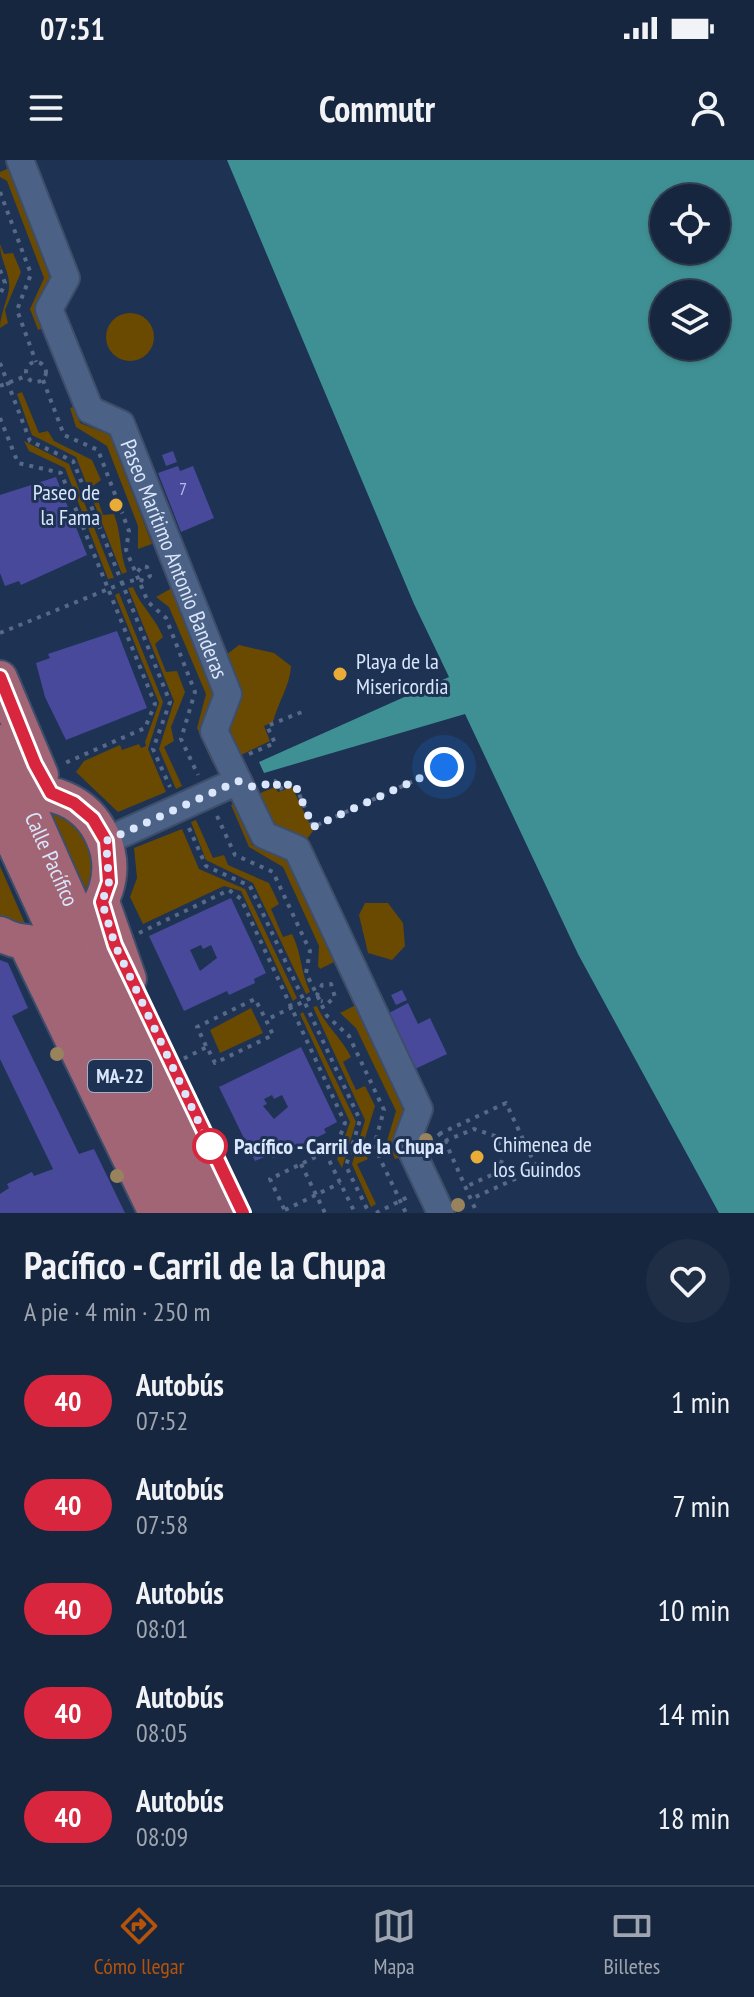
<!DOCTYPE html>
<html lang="es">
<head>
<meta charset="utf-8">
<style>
	:root { --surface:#16263e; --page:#1f2e45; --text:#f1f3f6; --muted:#9ea5b0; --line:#354358; --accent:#b45309 }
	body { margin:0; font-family:"PT Sans Narrow",sans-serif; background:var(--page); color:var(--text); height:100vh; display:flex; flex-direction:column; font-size:30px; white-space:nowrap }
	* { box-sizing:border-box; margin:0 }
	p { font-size:26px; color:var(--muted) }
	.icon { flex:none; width:44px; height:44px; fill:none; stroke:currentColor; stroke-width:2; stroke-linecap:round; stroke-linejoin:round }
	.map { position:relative; height:1053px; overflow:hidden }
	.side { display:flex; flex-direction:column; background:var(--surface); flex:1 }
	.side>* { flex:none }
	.badge { padding:0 16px; border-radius:26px; font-size:28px; line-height:52px }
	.fabs { position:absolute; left:650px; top:24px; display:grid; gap:16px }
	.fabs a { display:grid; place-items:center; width:80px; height:80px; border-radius:50%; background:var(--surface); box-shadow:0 2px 6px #0004,0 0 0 2px var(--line); font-size:40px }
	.you { position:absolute; width:40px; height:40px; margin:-20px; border:6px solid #fff; border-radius:50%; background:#1a73e8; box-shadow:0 0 0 12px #1a73e833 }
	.map>.badge { position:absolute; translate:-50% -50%; box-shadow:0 0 0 4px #fff }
	.round { display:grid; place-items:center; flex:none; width:84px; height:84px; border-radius:42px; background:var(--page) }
	.head { display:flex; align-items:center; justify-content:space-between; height:136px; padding:0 24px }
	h1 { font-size:38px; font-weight:700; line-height:60px }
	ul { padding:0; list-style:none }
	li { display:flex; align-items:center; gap:24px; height:104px; padding:0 24px }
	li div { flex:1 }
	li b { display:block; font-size:30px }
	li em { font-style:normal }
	li .badge { min-width:88px; font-weight:700; text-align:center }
	.status { display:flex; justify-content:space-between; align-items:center; height:56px; padding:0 40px; background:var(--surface); direction:ltr }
	.status svg { height:22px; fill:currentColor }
	header { display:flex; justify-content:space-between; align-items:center; height:104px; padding:0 24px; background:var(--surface); font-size:36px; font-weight:700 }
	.menu { display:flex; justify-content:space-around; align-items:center; height:112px; border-top:2px solid var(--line); background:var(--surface); font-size:22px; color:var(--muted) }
	.menu a { display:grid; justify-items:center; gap:4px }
	.menu .on { color:var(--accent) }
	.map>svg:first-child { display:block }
	.green { fill:#6a4900 }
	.water { fill:#3f9094; fill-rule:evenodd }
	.building { fill:#49499c; fill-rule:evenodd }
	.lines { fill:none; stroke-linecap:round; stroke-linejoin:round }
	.minor-casing { stroke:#3e4e6a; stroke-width:30 }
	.major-casing { stroke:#3e4e6a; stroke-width:38 }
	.path { stroke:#576987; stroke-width:4; stroke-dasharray:4 6; stroke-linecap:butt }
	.minor { stroke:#4b6185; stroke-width:26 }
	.major { stroke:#a16576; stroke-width:34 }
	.tree { fill:#98835d }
	.line-casing { stroke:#fff; stroke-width:18 }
	.line { stroke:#d7263d; stroke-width:12 }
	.walk { stroke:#d9e6fb; stroke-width:8; stroke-dasharray:0 14.4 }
	.poi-dot { fill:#e8ac37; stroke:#1e3253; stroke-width:3 }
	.stop-dot { fill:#fff; stroke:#d7263d; stroke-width:4 }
	.labels { text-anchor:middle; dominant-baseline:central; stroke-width:6; stroke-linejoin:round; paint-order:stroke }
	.number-label { font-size:18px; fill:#b5bfe3 }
	.shield { fill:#1e3253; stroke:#a1b0c9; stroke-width:2 }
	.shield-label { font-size:20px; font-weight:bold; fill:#d9e6fb }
	.poi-label { font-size:22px; fill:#d9e6fb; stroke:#1e3253; text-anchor:start }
	.street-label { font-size:22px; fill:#d9e6fb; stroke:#1e3253 }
	.stop-label { font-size:22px; font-weight:bold; fill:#d9e6fb; stroke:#1e3253; text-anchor:start }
</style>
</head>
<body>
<div class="status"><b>07:51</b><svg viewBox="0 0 49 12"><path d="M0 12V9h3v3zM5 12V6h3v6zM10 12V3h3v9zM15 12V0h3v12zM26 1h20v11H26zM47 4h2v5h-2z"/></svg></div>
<header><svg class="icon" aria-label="menu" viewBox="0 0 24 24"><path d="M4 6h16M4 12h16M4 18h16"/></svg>Commutr<svg class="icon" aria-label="person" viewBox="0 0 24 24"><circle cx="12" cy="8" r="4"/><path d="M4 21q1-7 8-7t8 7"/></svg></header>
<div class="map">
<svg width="754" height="1053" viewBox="0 0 754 1053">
	<rect width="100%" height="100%" fill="#1e3253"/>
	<g class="green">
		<path d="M9,8L50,118L35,149L43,168L38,170L30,149L44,118L7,21L0,17V12Z"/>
		<path d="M0,84L4,94L13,93L21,112L5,150L8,163L0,168C0,152 11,133 9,123C8,109 0,99 0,84Z"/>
		<circle cx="130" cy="177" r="24"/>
		<path d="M22,232L39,273L48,271L54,281L92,300L101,320L93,326L103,355L114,354C122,375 119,392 127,412L122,414L76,297L32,275L17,234Z"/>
		<path d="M74,247L80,263L110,275L152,384L138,389V366L107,286L76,267L70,248Z"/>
		<path d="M24,281L69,304L114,418L108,419L65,308L29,291Z"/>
		<path d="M133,427C141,447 155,457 163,477L155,484L166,512L177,511L185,532L171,567L174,581L164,587L182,626L176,629L159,589L174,541L128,428Z"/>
		<path d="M172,428L214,534L202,566L217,603L213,604L197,568L206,534L169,447L156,437Z"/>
		<path d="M119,433L163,542L148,589L166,632L118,652L76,612L84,601L120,585L122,590L139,584L141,588L146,586L145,582L159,543L115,435Z"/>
		<path d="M239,485L274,493L291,506C290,526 278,542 273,562L264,566L270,581L241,595L228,566L242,533L226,495Z"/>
		<path d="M275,627L278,632L292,627L313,671L307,679L272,666L258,634Z"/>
		<path d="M234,644L252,685L285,697L334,802L320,809L318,806L319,786L283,707L249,687L231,645Z"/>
		<path d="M48,652C69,658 92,676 95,700C96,712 88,731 85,744Z"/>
		<path d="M196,660L213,698L224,695L228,705L269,723L279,744L271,749L283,777L292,774C302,794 300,811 310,832L306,834L253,723L206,700L191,662Z"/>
		<path d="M182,669L199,709L245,729L297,838L293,841L241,731L224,726L143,764L130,737L137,718L134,688Z"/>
		<path d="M0,706L27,768L0,756Z"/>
		<path d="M365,743H388L403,763L405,786L392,800L368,793L359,755Z"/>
		<path d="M356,845L404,952L392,982L399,998L395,999L387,981L396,951L356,868L340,853Z"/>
		<path d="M317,846C326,867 341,877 351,897L343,902L356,930L365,926L375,946L362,988L368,999L357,1004L376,1044L371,1047L352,1004L365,960L313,847Z"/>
		<path d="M251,848L263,873L220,893L210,870Z"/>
		<path d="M303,852L356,962L342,1008L337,999L350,962L300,854Z"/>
	</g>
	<path class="water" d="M227,0H754V1053H719L578,794L465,554L264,613L259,602L449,517L414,444ZM664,38H716V90H664ZM664,134H716V186H664Z"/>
	<g class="building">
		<path d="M173,291L177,302L166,306L162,295Z"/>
		<path d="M178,306L180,311L193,306L214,358L181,372L158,313Z"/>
		<path d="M56,317L87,395L21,425L19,421L5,426L0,413V335Z"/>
		<path d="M117,471L147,548L66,580L45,537L36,503L50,498L48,494Z"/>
		<path d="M231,738L266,813L254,819L255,823L229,835L227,831L184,851L149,776ZM201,785L203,789L211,785L217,798L200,811L190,790Z"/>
		<path d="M0,800L8,803L28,848L12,856L79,994L94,989L125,1053H0V1034L9,1028L7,1024L32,1012L34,1016L53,1009L0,899Z"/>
		<path d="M402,830L407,840L396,845L391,835Z"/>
		<path d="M408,843L418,864L430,858L447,894L415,909L389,853Z"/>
		<path d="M301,887L337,962L324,969L326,973L273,998L271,994L255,1001L219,927ZM272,935L274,939L282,935L288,947L274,959L263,946L267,944L264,939Z"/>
	</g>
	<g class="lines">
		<g class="minor-casing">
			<g id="minor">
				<path id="s1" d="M20,0L66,118L49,149L90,250L121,264L228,534L214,571L264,675L297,689L419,949L407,981L441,1053"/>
				<path d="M106,681L238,621"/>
			</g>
		</g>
		<g class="major-casing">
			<g id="major">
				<path d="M0,518L41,615"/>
				<path id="s2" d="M0,582L93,792L217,1053"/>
				<path d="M0,653L184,1053"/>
				<path d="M102,742L129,819"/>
				<path d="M0,774C20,785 45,785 65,775C154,729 96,603 4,640"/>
				<path d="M25,782L156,1053"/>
			</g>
		</g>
		<g class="path">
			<path d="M0,32L31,114L17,150L36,202"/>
			<path d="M0,110L5,123L0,135"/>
			<circle cx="36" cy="212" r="10"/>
			<path d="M0,203L30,281L73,301L170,542L153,589L170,627"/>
			<path d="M43,220L64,275L98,290L129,371L126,390L148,442L166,458L195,532L181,579L198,615"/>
			<path d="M0,226L26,216"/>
			<path d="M0,258L18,303L61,313L155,544L145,568L65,603"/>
			<path d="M0,473L121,424L138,419L144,421L150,416L147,407L142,406L136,414"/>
			<path d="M249,594L275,583L267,566L302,552"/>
			<path d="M265,625L275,621L279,629L294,622L313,667L444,607"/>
			<path d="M217,656L235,695L273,712L310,791L306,813L317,835L327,856L349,876L384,950L374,986L406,1053"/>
			<path d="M189,668L206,706L250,726L360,960L346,1006L369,1053"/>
			<path d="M139,773L229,730L241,739L345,963L336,987L270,1019L286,1053"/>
			<path d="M206,886L197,867L255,839L266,860"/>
			<path d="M175,903L207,887L215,903L273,875L266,860L317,835L322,825L331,824L335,837L328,843L321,841"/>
			<path d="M438,973L445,981L477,1053"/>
			<path d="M439,974L506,943L537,1009L471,1039"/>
			<path d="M445,981L474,969L495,976L504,994L498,1012L465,1027"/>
			<path d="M325,992L355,1053"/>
			<path d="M301,1004L325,1053"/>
			<path d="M285,1050L340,1023"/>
			<path d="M376,1053L410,1036"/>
		</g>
		<use href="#minor" class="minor"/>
		<use href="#major" class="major"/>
	</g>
	<g class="tree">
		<circle cx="57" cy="894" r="7"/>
		<circle cx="426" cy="980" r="7"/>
		<circle cx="117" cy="1016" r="7"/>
		<circle cx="458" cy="1045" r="7"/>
	</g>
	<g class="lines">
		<g class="line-casing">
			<path id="line" d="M0,517L35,604L51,633L74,643L93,659L106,681L109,722L102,742L115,785L243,1053"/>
		</g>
		<use href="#line" class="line"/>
		<path class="walk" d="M210,986L115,785L102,742L109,722L106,681L238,621L256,628L275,621L279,629L294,622L313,667L444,607"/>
	</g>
	<g class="poi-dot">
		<circle cx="116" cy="345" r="8"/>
		<circle cx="340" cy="514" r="8"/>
		<circle cx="477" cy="997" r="8"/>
	</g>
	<circle class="stop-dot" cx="210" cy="986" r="16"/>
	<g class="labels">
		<g class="number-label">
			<text x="183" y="328">7</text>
		</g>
		<rect class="shield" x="88" y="900" width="64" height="32" rx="6"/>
		<g class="shield-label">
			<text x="120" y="916">MA-22</text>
		</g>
		<g class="poi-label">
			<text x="100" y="332" text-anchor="end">Paseo de<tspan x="100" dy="25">la Fama</tspan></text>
			<text x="356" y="501">Playa de la<tspan x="356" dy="25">Misericordia</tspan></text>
			<text x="493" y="984">Chimenea de<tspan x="493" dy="25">los Guindos</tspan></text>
		</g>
		<g class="street-label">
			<text stroke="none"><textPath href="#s1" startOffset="450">Paseo Marítimo Antonio Banderas</textPath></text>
			<text stroke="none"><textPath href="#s2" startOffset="128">Calle Pacífico</textPath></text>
		</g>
		<g class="stop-label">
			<text x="234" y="986">Pacífico - Carril de la Chupa</text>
		</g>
	</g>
</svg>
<div class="fabs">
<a><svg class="icon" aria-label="locate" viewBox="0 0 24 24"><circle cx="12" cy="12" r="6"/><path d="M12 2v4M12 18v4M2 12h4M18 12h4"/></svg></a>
<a><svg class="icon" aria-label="layers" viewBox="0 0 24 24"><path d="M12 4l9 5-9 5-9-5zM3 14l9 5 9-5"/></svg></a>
</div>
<div class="you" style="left:444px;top:607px"></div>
</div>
<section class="side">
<div class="head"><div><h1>Pacífico - Carril de la Chupa</h1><p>A pie · 4 min · 250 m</p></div><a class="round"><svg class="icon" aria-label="heart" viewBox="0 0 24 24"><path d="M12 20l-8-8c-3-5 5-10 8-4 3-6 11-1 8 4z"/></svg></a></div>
<ul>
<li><span class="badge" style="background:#d7263d;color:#fff">40</span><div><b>Autobús</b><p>07:52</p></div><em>1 min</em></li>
<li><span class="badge" style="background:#d7263d;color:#fff">40</span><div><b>Autobús</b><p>07:58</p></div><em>7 min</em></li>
<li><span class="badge" style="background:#d7263d;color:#fff">40</span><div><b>Autobús</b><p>08:01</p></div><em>10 min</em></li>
<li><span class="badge" style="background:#d7263d;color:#fff">40</span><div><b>Autobús</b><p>08:05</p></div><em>14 min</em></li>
<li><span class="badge" style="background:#d7263d;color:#fff">40</span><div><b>Autobús</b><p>08:09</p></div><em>18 min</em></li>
</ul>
</section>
<nav class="menu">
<a class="on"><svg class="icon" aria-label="directions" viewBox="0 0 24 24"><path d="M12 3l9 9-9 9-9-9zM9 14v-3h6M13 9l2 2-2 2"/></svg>Cómo llegar</a>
<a><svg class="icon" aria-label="map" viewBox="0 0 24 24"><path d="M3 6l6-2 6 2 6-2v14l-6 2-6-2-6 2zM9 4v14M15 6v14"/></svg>Mapa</a>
<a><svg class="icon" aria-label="tickets" viewBox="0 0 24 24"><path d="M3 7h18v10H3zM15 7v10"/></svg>Billetes</a>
</nav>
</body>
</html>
